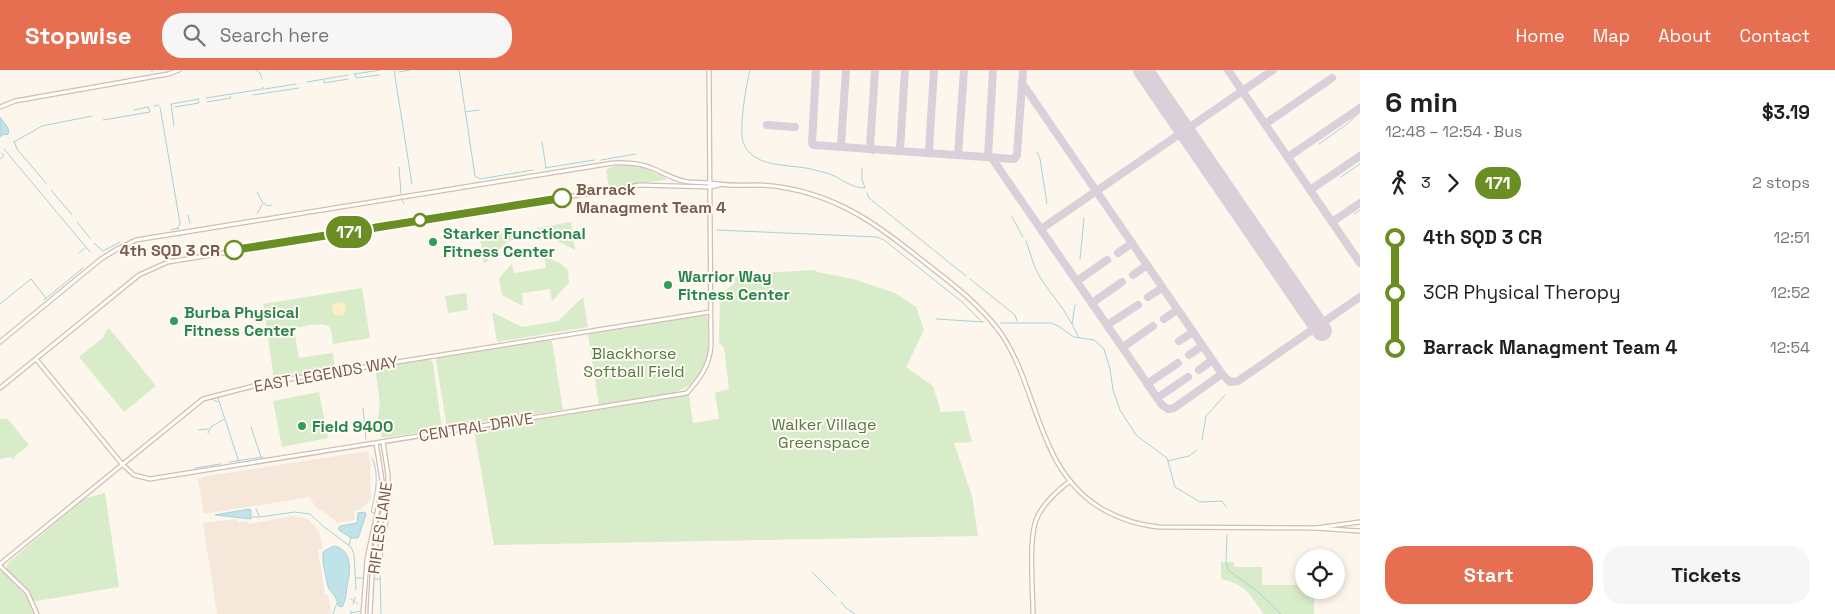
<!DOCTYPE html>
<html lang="en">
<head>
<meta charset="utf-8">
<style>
	:root { --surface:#fff; --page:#f6f6f6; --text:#202124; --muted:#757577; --accent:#e76f51 }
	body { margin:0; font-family:"Space Grotesk",sans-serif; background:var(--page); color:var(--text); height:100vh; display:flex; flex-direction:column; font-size:19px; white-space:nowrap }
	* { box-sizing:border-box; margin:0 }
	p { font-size:16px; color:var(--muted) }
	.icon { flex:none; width:28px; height:28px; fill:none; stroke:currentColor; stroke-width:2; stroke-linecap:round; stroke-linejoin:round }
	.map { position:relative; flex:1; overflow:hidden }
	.side { display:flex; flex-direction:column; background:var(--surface); width:475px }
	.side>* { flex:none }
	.badge { padding:0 10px; border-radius:16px; font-size:18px; line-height:32px }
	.buttons { position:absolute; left:1295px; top:479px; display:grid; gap:10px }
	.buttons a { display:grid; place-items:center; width:50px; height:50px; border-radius:50%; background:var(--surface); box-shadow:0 2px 8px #0003; font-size:25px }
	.map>.badge { position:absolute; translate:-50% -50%; box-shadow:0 0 0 2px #fff }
	.legs { display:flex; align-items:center; gap:8px; height:55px; padding:0 25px; font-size:16px }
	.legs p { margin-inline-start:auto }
	.summary { display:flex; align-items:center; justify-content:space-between; height:85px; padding:0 25px }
	h1 { font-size:28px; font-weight:700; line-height:38px }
	.cta { display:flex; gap:10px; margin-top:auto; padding:10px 25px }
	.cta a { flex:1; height:58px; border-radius:20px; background:var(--accent); color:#fff; font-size:20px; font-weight:700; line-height:58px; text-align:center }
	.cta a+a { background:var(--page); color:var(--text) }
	ul { padding:0 25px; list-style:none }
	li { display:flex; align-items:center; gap:18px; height:55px; font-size:19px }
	li i { display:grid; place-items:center; width:8px; height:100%; margin:0 6px; background:currentColor }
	li i::after { content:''; width:12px; height:12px; margin:-6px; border:4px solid; border-radius:50%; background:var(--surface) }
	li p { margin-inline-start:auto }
	li:first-child i { background:linear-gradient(#0000 50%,currentColor 0) }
	li:last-child i { background:linear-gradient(currentColor 50%,#0000 0) }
	header { display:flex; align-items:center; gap:30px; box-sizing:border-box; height:70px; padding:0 25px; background:var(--accent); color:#fff }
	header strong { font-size:24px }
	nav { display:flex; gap:28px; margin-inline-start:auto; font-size:18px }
	.search { width:350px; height:45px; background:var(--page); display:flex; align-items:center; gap:12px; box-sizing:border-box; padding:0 18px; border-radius:20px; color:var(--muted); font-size:19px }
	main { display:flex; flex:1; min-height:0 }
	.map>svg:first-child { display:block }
	.residential { fill:#f5e8da }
	.green { fill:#d8ecc9 }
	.sand { fill:#fcefc7 }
	.water { fill:#bfe3e8; stroke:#a5d3da }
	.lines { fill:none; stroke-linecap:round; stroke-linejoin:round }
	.stream { stroke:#a5d3da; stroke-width:1 }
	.taxiway { stroke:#dbcfda; stroke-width:8 }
	.runway { stroke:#dbcfda; stroke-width:20 }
	.tertiary-casing { stroke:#d1beb0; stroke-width:5.5 }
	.tertiary { stroke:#fff; stroke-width:3 }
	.line-1-casing { stroke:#fff; stroke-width:11 }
	.line-1 { stroke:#6b8e23; stroke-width:8 }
	.stop-1-dot { fill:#fff; stroke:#6b8e23; stroke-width:2.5 }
	.leisure-dot { fill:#2e9e5b; stroke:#fffaf3; stroke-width:2 }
	.labels { text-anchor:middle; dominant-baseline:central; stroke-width:4; stroke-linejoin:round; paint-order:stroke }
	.stop-label { font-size:16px; font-weight:bold; fill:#7a5c4d; stroke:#fffaf3; text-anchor:start }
	.leisure-label { font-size:16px; font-weight:bold; fill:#27864d; stroke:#fffaf3; text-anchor:start }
	.park-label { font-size:16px; fill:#537a41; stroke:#fffaf3 }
	.street-label { font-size:16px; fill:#7a5c4d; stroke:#fffaf3 }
</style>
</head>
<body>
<header>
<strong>Stopwise</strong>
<div class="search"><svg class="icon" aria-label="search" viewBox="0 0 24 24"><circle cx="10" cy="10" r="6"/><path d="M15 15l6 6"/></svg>Search here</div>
<nav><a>Home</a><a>Map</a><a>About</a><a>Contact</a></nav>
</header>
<main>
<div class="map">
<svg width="1360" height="544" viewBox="0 0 1360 544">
	<rect width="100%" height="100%" fill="#fdf6ec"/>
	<g class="residential">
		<path d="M368,381L371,397L370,398L371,429L366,435L361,437V439L354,441L355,450L336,453L335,450L316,437L309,427L204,444L198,409L207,406Z"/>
		<path d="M292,446L302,447L309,450L319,461L323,479L318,480L325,525H328L331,542L330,544H217L203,453L237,449V453L247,451L248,454Z"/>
	</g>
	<g class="green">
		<path d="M622,95L643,98L665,107L666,110L609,117L606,100L611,97Z"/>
		<path d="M571,152L575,180L545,165H538L537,158Z"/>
		<path d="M515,161L516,169L508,171L484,194L480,167Z"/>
		<path d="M544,186L560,193L568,200L569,213L552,231L550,219L522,223L523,236L502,225L499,208L512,194L514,203L546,198Z"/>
		<path d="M815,200L817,202L853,209L895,223L916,237L924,260L906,297L933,316L941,342L964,341L972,372L954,373L972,426L978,466L494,475L474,360L689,325L693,353L719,349L715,323L729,319L724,277L719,272L720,225L735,213V208L740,204Z"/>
		<path d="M362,218L370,268L333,274C332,269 332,262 330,258C325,250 302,257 294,258L299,288L333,283L335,299L274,309L263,234Z"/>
		<path d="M466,223L468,240L448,243L445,226Z"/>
		<path d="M583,227L588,257L497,272L492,242L522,257L558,251Z"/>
		<path d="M705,245L708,248V287L700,305L691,315L671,324L599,335L588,264Z"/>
		<path d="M109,258L156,316L124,342L79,287L103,268L106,261Z"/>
		<path d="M550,269L552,271L563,340L447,357L436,291L437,288Z"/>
		<path d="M429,289L433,293L442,359L382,368L377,355L380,333L375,299L376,297Z"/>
		<path d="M319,322L328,368L282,377L273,331Z"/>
		<path d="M2,348L4,350L7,348L29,375L15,386L14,390L12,387L0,389V350Z"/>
		<path d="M105,423L119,517L37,531L33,530L24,517L7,500V494L85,428Z"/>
		<path d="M1221,492H1234V497H1262V515H1304V520H1314V544H1264C1249,525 1248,515 1221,509Z"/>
		<path d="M0,501L4,502L27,527L34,544H0Z"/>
	</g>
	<circle class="sand" cx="339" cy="239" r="7"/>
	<g class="water">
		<path d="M0,47L8,58L9,63L7,65L4,64L0,67Z"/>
		<path d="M249,439L251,440V449L215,445Z"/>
		<path d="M365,442L366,445L358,468H351L339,460L338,458L340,456L357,453L358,443Z"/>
		<path d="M334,476C354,480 350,503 347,517C346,524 346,531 342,537L339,536L335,526L329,519L327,513L323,492V484L324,481Z"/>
	</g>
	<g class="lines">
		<g class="stream">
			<path d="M152,0V2"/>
			<path d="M256,0L260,3L262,9"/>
			<path d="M394,0L412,114"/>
			<path d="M459,0L475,106L480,109L533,100"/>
			<path d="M750,0C746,15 739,58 743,72C745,78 750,84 755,87C770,97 794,95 811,99C817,101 824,102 830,104C842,109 851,118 865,118L862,110V99"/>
			<path d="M399,2L410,0"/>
			<path d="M354,4L381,0"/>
			<path d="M355,4L356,8L379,5"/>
			<path d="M324,10V13L348,9"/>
			<path d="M307,12L348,5"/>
			<path d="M265,19L296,14"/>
			<path d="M253,25L299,18"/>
			<path d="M206,28L263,19V17"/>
			<path d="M207,32L231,28L230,26"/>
			<path d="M154,36L159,35"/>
			<path d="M160,37L180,153L178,159"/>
			<path d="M175,37L199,33L198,30"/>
			<path d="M134,40L148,37"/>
			<path d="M465,42L479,40"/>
			<path d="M103,50L150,42L148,37"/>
			<path d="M174,56L171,34L199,29"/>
			<path d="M14,71L17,79L46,113"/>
			<path d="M14,72L42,56L92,46"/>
			<path d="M542,72L546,98"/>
			<path d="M1319,74L1347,54L1360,42"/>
			<path d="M4,79L90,182"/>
			<path d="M1037,82L1040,89L1047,134"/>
			<path d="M0,89L4,86L2,83"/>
			<path d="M601,90L636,84"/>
			<path d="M399,97L401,124"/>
			<path d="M545,98L594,90"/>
			<path d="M1341,107L1360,94"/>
			<path d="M51,120L72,145"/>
			<path d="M867,123L869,128L966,206"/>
			<path d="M402,130L404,134"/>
			<path d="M264,133L267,136L272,135"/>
			<path d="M257,144L263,133L257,122"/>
			<path d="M1354,144L1360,140"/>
			<path d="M188,145L190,153"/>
			<path d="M1012,147L1023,167"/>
			<path d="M77,152L91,169"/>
			<path d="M171,160L178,158"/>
			<path d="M717,160L877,167L884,170L961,231L982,252"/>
			<path d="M180,166V167"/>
			<path d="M1026,171C1031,185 1034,199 1043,212C1053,226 1064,239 1072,254"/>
			<path d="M94,173L103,181L120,172"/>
			<path d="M79,183L85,178"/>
			<path d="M1080,189L1084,148"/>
			<path d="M970,209L1015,245L1017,251"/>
			<path d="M44,230L83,198"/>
			<path d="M0,234L31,209L46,228"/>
			<path d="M1075,235L1072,254L1079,268"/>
			<path d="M936,249L984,252"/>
			<path d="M1001,253H1051L1058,256L1074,267L1094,270L1104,279L1110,299L1113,320L1120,340L1136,365L1167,388L1175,417L1200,432L1222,431L1226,437"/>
			<path d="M218,328L239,392"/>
			<path d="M212,329L218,332"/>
			<path d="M363,338L366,369"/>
			<path d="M251,357L261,387"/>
			<path d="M199,360L208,359"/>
			<path d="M208,363L211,357L224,349"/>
			<path d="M1202,370L1206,346L1225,325"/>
			<path d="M372,388C380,404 375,426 371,442L375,443"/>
			<path d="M1168,391L1189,386L1197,380"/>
			<path d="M229,392L263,387"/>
			<path d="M195,398L220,394"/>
			<path d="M256,439L260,447L295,442L310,444L323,456L351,477L354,484L356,520"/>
			<path d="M252,447H259"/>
			<path d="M1227,465L1226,491L1228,500L1257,521L1281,544"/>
			<path d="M349,475L351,468"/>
			<path d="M381,494L389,446L385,445"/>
			<path d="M380,502L381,544"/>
			<path d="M812,502L836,526"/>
			<path d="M356,508H363"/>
			<path d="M374,509H380"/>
			<path d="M355,527L354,531L358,534"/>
			<path d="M351,529L354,531L353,534"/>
			<path d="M841,532L846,538L855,544"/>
			<path d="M351,541V544"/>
			<path d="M351,543L361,541"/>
			<path d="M333,544L337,533"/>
		</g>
		<g class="taxiway">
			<path d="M816,0L812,73L813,75L1014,89L1017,85L1023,0"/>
			<path d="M1228,0L1360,193"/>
			<path d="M1022,13L1222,304L1230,312L1238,311L1360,227"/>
			<path d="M1265,54L1332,8"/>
			<path d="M767,55L795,57"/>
			<path d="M841,75L846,0"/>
			<path d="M900,79L905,0"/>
			<path d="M873,80L870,77L875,0"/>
			<path d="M931,83L929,80L934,0"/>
			<path d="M958,85L964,0"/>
			<path d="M988,87L993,0"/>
			<path d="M991,87L1162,335L1168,339L1174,338L1222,304"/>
			<path d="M1288,87L1360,38"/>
			<path d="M1310,120L1360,86"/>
			<path d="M1332,152L1360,133"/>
			<path d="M1041,159L1273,0"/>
			<path d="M1118,183L1132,173"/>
			<path d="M1133,205L1147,195"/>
			<path d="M1077,211L1107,190"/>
			<path d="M1148,227L1162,218"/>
			<path d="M1092,233L1122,212"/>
			<path d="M1164,249L1177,240"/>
			<path d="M1107,255L1138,235"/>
			<path d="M1179,271L1193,262"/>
			<path d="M1123,277L1153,256"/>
			<path d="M1189,285L1202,276"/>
			<path d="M1199,300L1212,290"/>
			<path d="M1147,314L1178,293"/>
			<path d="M1157,328L1188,307"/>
		</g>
		<path class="runway" d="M1143,0L1322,261"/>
		<g class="tertiary-casing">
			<g id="tertiary">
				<path d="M0,37L15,31L168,4L179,0"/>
				<path d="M0,272L101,189L117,179L136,170L613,93C628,92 641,93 654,99C666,104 676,111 689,112C700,112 709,113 719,114C739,117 760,113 780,117C841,126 882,158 928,195C954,215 980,235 1000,262C1039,318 1036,397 1099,437C1117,448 1138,455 1159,457L1315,458L1360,461"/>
				<path d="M36,289L122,394L134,405L150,409L687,323C700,308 709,297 711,276L709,0"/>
				<path d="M0,318L139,205L168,192L640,115L710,117L719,115"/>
				<path d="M1316,458L1360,452"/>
				<path d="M0,494L203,329L265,313L710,242"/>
				<path d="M0,496L27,522L37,544"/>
				<path d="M363,544L367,489L382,420V410L376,373"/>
				<path d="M370,544L373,488L388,418V405L383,372"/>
				<path d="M1033,544C1033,521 1028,467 1037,448C1043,433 1057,421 1070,411"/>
			</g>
		</g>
		<use href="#tertiary" class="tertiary"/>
	</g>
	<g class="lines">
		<g class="line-1-casing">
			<path id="line-1" d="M234,180L562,128"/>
		</g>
		<use href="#line-1" class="line-1"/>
	</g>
	<g class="stop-1-dot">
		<circle cx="562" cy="128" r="9"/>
		<circle cx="420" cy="150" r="6"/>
		<circle cx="234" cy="180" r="9"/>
	</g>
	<g class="leisure-dot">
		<circle cx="433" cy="172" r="5"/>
		<circle cx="668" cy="215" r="5"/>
		<circle cx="174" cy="251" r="5"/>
		<circle cx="302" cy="356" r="5"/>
	</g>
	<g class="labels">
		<g class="stop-label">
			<text x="576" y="119">Barrack<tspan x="576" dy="18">Managment Team 4</tspan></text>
			<text x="220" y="180" text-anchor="end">4th SQD 3 CR</text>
		</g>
		<g class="leisure-label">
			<text x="443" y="163">Starker Functional<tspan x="443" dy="18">Fitness Center</tspan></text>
			<text x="678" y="206">Warrior Way<tspan x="678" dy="18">Fitness Center</tspan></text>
			<text x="184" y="242">Burba Physical<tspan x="184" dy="18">Fitness Center</tspan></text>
			<text x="312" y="356">Field 9400</text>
		</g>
		<g class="park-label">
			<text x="634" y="283">Blackhorse<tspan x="634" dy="18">Softball Field</tspan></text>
			<text x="824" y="354">Walker Village<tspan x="824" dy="18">Greenspace</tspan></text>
		</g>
		<g class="street-label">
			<text transform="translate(326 304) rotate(-10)">EAST LEGENDS WAY</text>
			<text transform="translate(476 357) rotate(-9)">CENTRAL DRIVE</text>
			<text transform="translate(380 458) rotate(-82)">RIFLES LANE</text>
		</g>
	</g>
</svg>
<div class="buttons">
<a><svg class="icon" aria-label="locate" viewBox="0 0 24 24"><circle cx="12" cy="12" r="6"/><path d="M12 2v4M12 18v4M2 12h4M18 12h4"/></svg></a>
</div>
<b class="badge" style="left:349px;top:162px;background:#6b8e23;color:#fff">171</b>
</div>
<section class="side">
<div class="summary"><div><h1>6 min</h1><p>12:48 – 12:54 · Bus</p></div><b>$3.19</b></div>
<div class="legs"><svg class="icon" aria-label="walk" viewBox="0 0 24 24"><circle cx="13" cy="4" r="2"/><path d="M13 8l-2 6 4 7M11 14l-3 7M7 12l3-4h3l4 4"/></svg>3<svg class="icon" aria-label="forward" viewBox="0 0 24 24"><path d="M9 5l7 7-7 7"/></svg><b class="badge" style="background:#6b8e23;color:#fff">171</b><p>2 stops</p></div>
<ul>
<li><i style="color:#6b8e23"></i><b>4th SQD 3 CR</b><p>12:51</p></li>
<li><i style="color:#6b8e23"></i><span>3CR Physical Theropy</span><p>12:52</p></li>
<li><i style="color:#6b8e23"></i><b>Barrack Managment Team 4</b><p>12:54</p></li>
</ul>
<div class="cta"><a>Start</a><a>Tickets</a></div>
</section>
</main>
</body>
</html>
